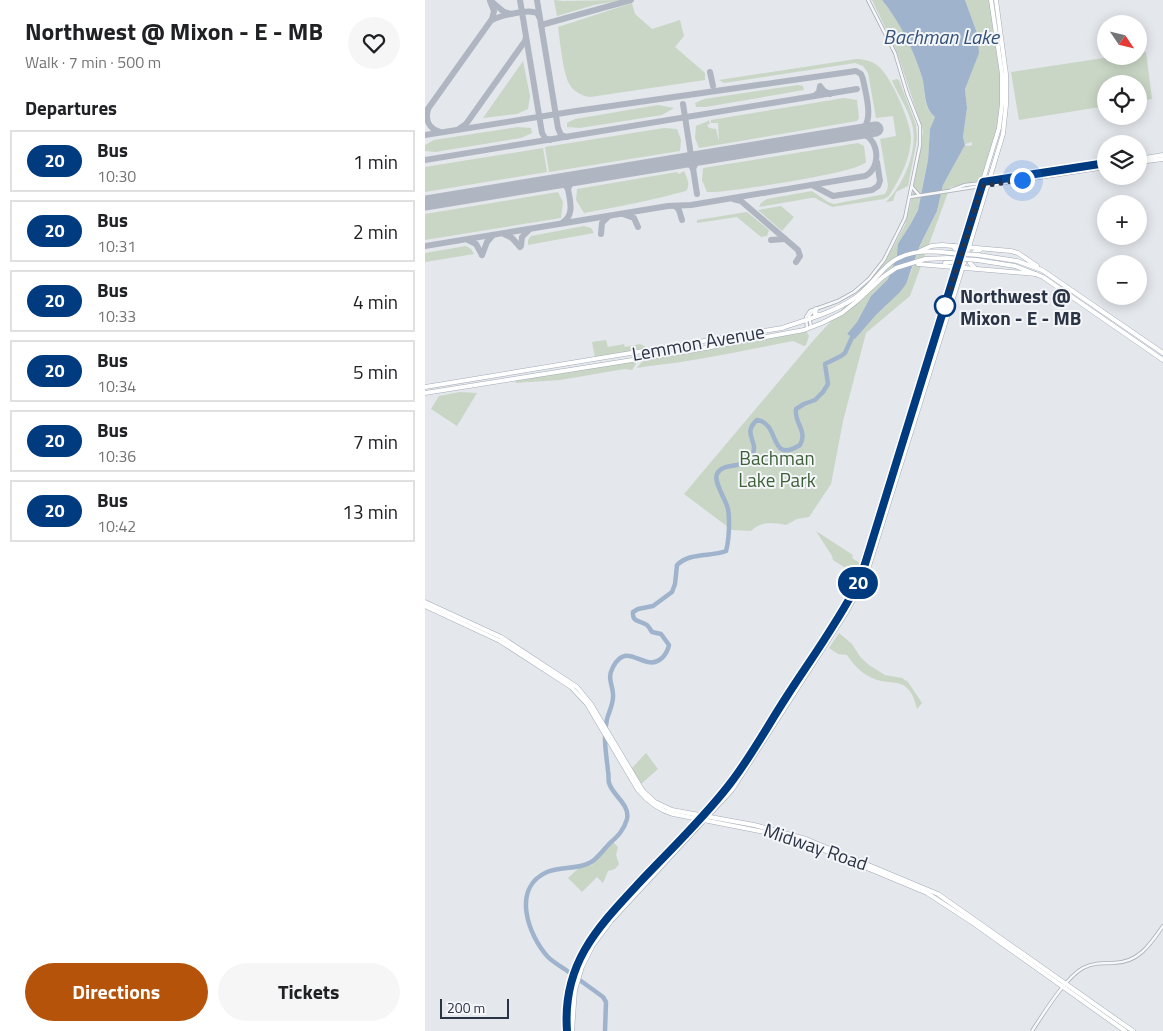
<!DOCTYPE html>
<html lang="en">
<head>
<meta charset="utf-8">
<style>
	:root { --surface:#fff; --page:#f6f6f6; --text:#202124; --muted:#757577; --line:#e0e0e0; --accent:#b45309 }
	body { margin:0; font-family:"Titillium Web",sans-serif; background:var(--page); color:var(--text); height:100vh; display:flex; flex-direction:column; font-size:19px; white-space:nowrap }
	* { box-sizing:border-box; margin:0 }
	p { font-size:16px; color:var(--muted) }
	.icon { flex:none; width:28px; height:28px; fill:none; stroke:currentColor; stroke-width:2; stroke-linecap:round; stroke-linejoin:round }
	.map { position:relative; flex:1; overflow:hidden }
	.sheet { display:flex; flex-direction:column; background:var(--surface); width:425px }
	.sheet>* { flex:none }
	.badge { padding:0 10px; border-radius:16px; font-size:18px; line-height:32px }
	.needle { width:32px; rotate:125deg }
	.controls { position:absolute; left:672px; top:15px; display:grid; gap:10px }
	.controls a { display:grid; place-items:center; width:50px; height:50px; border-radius:50%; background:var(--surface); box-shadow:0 2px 12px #0003; font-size:25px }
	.scale { position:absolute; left:15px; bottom:12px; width:69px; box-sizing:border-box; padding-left:5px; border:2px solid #2b3445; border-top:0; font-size:14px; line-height:18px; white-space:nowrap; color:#2b3445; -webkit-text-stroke:4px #f4f6f9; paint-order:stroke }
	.you { position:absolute; width:25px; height:25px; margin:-12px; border:4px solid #fff; border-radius:50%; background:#1a73e8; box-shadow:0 0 0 8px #1a73e833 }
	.map>.badge { position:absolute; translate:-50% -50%; box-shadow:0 0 0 2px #fff }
	h2 { padding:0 25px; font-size:19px; line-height:45px }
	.round { display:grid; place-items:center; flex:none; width:52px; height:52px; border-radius:26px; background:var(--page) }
	.overview { display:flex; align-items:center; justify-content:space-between; height:85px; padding:0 25px }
	h1 { font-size:24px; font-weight:700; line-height:38px }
	.button { display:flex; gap:10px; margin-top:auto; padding:10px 25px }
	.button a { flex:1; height:58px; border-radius:30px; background:var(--accent); color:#fff; font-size:20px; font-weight:700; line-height:58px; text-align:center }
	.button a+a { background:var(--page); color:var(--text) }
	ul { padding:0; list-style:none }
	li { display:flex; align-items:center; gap:15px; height:62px; margin:0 10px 8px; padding:0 15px; border:2px solid var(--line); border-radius:0px }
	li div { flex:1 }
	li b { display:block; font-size:19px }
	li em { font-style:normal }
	li .badge { min-width:55px; font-weight:700; text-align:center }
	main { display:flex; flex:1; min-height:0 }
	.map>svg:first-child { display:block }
	.green { fill:#c9d6c5 }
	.water { fill:#9fb4cc }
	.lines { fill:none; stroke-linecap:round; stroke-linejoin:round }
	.river { stroke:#9fb4cc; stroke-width:4.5 }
	.taxiway { stroke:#b0b6c1; stroke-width:6 }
	.runway { stroke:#b0b6c1; stroke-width:15 }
	.minor-casing { stroke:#a9aeb7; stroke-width:4 }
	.major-casing { stroke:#a3abb8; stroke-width:5 }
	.minor { stroke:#f7f8fa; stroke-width:2.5 }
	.major { stroke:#fff; stroke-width:4 }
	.major-bridge-casing { stroke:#a3abb8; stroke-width:5; stroke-linecap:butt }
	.major-bridge { stroke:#fff; stroke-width:4 }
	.line-casing { stroke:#fff; stroke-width:11 }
	.line { stroke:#003b80; stroke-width:8 }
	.walk { stroke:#2b3445; stroke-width:5; stroke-dasharray:0 9 }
	.stop-dot { fill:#fff; stroke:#003b80; stroke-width:2.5 }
	.labels { text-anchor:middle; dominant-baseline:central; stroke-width:4; stroke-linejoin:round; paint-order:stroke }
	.stop-label { font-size:19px; font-weight:bold; fill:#2b3445; stroke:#f4f6f9; text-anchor:start }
	.street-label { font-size:19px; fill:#2b3445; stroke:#f4f6f9 }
	.park-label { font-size:19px; fill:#3f6138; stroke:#f4f6f9 }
	.water-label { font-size:20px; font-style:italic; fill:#34527a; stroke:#f4f6f9 }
</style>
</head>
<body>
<main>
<section class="sheet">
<div class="overview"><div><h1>Northwest @ Mixon - E - MB</h1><p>Walk · 7 min · 500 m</p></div><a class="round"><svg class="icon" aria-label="heart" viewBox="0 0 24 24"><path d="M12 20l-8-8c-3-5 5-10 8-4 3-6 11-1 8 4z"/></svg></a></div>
<h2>Departures</h2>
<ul>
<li><span class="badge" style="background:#003b80;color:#fff">20</span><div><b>Bus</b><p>10:30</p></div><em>1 min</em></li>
<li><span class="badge" style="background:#003b80;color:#fff">20</span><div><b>Bus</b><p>10:31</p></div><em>2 min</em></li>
<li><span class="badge" style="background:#003b80;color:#fff">20</span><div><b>Bus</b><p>10:33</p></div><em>4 min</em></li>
<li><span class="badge" style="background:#003b80;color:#fff">20</span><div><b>Bus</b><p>10:34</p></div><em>5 min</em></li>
<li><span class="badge" style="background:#003b80;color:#fff">20</span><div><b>Bus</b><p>10:36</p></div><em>7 min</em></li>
<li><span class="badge" style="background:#003b80;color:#fff">20</span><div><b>Bus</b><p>10:42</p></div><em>13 min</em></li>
</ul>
<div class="button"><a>Directions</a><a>Tickets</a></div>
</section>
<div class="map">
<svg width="738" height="1031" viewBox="0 0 738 1031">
	<rect width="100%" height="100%" fill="#e4e7ec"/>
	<g class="green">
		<path d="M129,0L138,1L197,0L169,5L132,16Z"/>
		<path d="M447,0H457C475,22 489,51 497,77C501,92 497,107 510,117L505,129L503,160L493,209L485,225L479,235L463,279L446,296L432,322L422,334L430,339L451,315L461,306L485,275L495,245L512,211L518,185L540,145L543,146L547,145V142L540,144L538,137L542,108L540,89L552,33L540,0H564C569,35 578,71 575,106C573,132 564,156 557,181L525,187L485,296L441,333L418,421L406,484L384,517L372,519L361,525C348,522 336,521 326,531L307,530L259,494L387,342L460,262L480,225L486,202L498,131L472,52Z"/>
		<path d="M207,3L210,14L227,29L255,20L259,36L250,47L280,73V80L165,97C157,96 149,92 145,85C138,75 135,40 133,27Z"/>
		<path d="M721,52L727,99L714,101V84H681V106L594,120L586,72L692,56H714V53Z"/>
		<path d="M431,59C439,59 447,61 453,66C465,74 487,124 486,139C485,160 475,178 464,196L459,199L407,207L390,198H386L334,207L336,203L342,199L387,191L403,202L409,204L460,194L462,190L463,185L455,139L471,136L468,116L451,118L443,73L438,66L430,63L299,83L294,80Z"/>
		<path d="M98,61L105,96L103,109L92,114L58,118Z"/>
		<path d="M472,79L474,80L490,122L489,124L491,123V124L492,139L483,186L471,192L468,201L461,202C479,185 494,148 487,124C483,109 474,96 467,81L468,80Z"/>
		<path d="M373,85L378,86L379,90L281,107H271L270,103L279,99Z"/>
		<path d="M419,98L432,100L434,118L432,121L274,148L270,138L271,126L283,121L284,120L285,124L282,125L284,128L291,129L294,141L293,123H286V120Z"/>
		<path d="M233,105L249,108L237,115L155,128L142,127V123L150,119Z"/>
		<path d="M93,127L106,128L107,133L96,138L10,152L0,151V145L9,140Z"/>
		<path d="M239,128L252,129L256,140L255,151L124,172L120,147Z"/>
		<path d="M433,143L439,146L441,162C433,173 309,191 288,192H282L277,180L278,168Z"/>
		<path d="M118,148L122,172L0,192V167Z"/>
		<path d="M259,171C262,178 266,185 261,191C227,200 193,207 159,213L151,200L152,189L252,172L254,174Z"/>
		<path d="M133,192L138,202L136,218L0,240V214Z"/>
		<path d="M356,206L369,217L357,231L333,210Z"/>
		<path d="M322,212L344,230L342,236L336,237L312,217L272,223V220Z"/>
		<path d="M159,226L166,228L169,233L103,245V240L106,236Z"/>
		<path d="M41,246L46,249L49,254L0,262V253Z"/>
		<path d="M379,332H382L384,336L381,345L379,346L368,341C333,348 297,355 262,361C245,364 229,365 212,368L219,359Z"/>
		<path d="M181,340L183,347L199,344L200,347L215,344L221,347L220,349L170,357L167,342Z"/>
		<path d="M210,361L211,364L207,370L200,369L135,380L90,383L92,380Z"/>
		<path d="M35,392L52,393L32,426L6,409L14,396Z"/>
		<path d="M391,531L428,555L427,558L437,564L433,576L408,560L407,556Z"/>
		<path d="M414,633L427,644L436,658L444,665L460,675L477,678L483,682L497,703L492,709C490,702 488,693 482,688C475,681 465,683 456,681C441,678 430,667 422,655L413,654L404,648Z"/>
		<path d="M221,753L233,769L216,784L207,768Z"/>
		<path d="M188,842L193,847L191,855L194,864L190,869L183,871L178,883L172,877L157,892L143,878L154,868L167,865Z"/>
	</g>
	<path class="water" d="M457,0H540L552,33L554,53L540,89L542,108L538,137L540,145L518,185L512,211L495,245L481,284L475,292L451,315L430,339L422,334L432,322L446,296L463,279L472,255L473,244L485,225L493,210L503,160L505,129L510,117C498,107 501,92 497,77C489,51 475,22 457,0Z"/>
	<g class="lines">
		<path class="river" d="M180,1031L181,1002L178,997C166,988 153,979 141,970C135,966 128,962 123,957C103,935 86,888 122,872C136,866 157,870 169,860C175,855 180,848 185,843C193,836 199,830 202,819C205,804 188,796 184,783C183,779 184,775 183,771C181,752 178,738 182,719C184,712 188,704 188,697C189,685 181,680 188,667C203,639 219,674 237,658C241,654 243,650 244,645L236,634L227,632C225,629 224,627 222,625C215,620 207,623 208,612L213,609L228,606L247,592L250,584L252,565C265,552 286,557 301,551C304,541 305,519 303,509C301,500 288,481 292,474C298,461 318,471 327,455C335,442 316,434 332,420C356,423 343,465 375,445C383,431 369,423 371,409L379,404L390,400L398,392L403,384L400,364L416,356L420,353L429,333"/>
		<g class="taxiway">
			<path d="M95,0L117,133L120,138L125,140"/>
			<path d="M112,0L133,128L136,135L142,137"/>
			<path d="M67,2L79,12L86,14"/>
			<path d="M67,20C73,16 101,10 108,12C112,12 113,14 114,17"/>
			<path d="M116,25L206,0"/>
			<path d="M285,72L288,86"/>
			<path d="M389,96L394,92L395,86L399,91L405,94"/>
			<path d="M258,104L272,194"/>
			<path d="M3,109C0,120 4,129 15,132"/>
			<path d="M0,113L67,19L69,11L65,1"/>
			<path d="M34,129L41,124L100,41L101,37"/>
			<path d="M0,135L151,111L431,71L436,74L438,79C440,92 451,124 434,131C427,134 418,134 410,135"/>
			<path d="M0,160L432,89"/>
			<path d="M243,164C253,162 263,158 268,169L272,160L286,157"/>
			<path d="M118,184C128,182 137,178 143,189L147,180L161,177"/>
			<path d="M387,185L408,196L447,190L453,186L455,181L452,162"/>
			<path d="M308,199L316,201L373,250L375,256L371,262"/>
			<path d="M250,206L254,210L257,220"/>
			<path d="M198,214L209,218L213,227"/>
			<path d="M137,223C150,215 145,201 143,189"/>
			<path d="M79,234L87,238L95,247"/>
			<path d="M176,234L177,223L183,217"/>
			<path d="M43,240L51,244L57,255"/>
			<path d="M346,240L360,239"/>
			<path d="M0,246L243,206L266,205L440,176C459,167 453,131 430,133"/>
			<path d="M96,246L97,237L104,230"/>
			<path d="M57,255L62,242L68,235"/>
		</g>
		<path class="runway" d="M0,203L451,129"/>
		<g class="minor-casing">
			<g id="minor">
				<path d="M487,187L494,195"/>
				<path d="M526,190L540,185L557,183"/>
				<path d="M485,197L556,186"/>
				<path d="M386,327L384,316L389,310"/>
				<path d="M382,328L381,317L385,311L413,301L429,292L444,279L459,260L480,218L495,145V126L482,93L470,53L443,0"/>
				<path d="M607,1031C619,1013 640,978 658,968C667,963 677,963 688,963C713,963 725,945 738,926"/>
			</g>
		</g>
		<g class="major-casing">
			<g id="major">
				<path d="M714,159L738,155"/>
				<path d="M714,162L738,159"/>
				<path d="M563,182L681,163"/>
				<path d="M562,185L681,167"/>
				<path d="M495,251L506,246L517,245L586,251L593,253L612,266"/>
				<path d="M553,255L592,261L617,270L738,353"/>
				<path d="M552,260L590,266L618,277L738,360"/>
				<path d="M520,263L527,262L532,251L528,246"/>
				<path d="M493,264L611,274"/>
				<path d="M549,267L545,263C547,256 547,251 555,250"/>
				<path d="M391,309L390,314L393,315"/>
				<path d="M0,387L357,328C380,320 407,313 428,299C440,292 448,280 458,270C476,250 500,250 525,253"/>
				<path d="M0,393L264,351L379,330L397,323L417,313L432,301L458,277L471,268L500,259L523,258"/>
				<path d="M0,602L76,637L152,687L166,704L218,791L230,802L247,810L329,825L381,839L513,894L708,1031"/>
				<path d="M0,606L75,641L146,687L162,704L213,790C222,801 234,810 248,814L344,833L369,840L396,849L502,893L548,923L700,1031"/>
				<path d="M142,1031C140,995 151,962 170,932L295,796L309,778L424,599L436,577L574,128L577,104V74L566,0"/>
				<path d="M147,1031L150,990L157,967L168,945L186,921L307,790L421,613L441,576L544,247L578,134L581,105V74L571,0"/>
			</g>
		</g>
		<use href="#minor" class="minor"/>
		<use href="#major" class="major"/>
		<g class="major-bridge-casing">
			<g id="major-bridge">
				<path d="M525,253L553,255"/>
				<path d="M523,258L552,260"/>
			</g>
		</g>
		<use href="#major-bridge" class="major-bridge"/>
	</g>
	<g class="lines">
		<g class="line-casing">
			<path id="line" d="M142,1031C137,964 172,928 214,883C244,851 277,820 304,785C326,757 343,725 362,696C386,659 413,622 433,583L440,564L558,182L681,163"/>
		</g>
		<use href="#line" class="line"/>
		<path class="walk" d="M520,306L519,310L557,186L597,180"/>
	</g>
	<circle class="stop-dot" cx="520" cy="306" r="10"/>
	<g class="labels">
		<g class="stop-label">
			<text x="535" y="295">Northwest @<tspan x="535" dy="22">Mixon - E - MB</tspan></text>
		</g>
		<g class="street-label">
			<text transform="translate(273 342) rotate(-10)">Lemmon Avenue</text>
			<text transform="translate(391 846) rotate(19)">Midway Road</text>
		</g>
		<g class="park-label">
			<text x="352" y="457">Bachman<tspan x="352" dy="22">Lake Park</tspan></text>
		</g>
		<g class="water-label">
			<text x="516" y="36">Bachman Lake</text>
		</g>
	</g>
</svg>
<div class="controls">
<a><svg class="needle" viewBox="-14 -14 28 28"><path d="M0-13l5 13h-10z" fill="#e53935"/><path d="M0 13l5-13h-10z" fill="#757577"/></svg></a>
<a><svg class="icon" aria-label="locate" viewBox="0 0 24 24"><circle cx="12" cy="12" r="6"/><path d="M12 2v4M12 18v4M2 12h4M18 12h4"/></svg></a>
<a><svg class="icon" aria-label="layers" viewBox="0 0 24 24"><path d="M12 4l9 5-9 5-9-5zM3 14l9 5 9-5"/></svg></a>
<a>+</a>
<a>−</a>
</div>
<div class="scale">200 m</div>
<div class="you" style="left:597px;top:180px"></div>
<b class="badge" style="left:433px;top:583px;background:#003b80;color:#fff">20</b>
</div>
</main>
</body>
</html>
